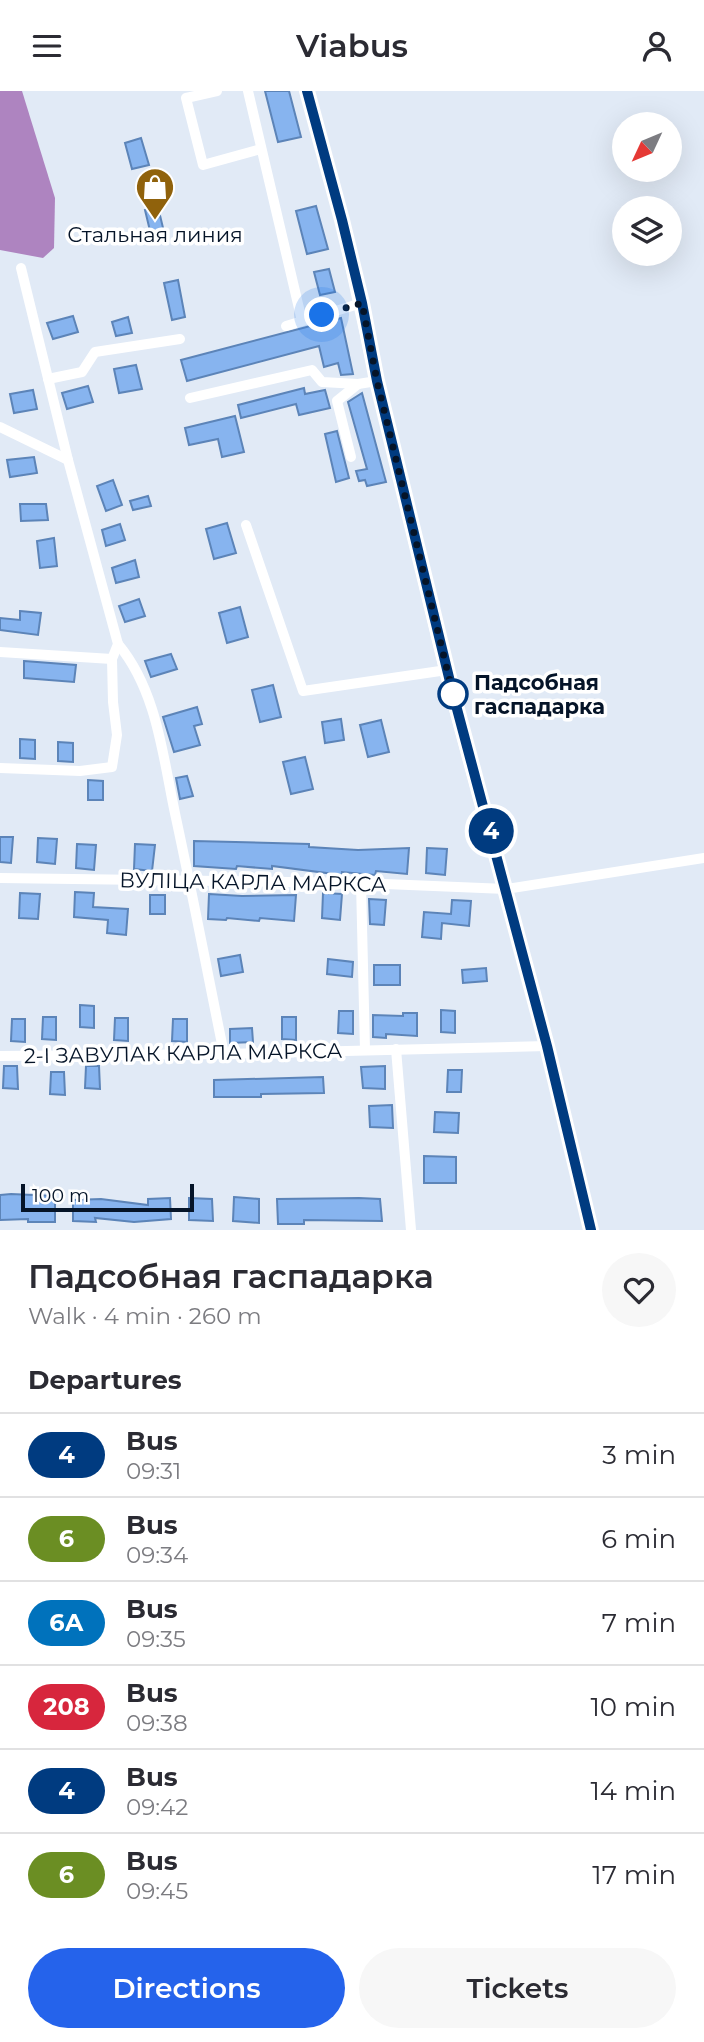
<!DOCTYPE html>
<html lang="en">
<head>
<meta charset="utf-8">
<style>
	:root { --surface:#fff; --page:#f7f7f7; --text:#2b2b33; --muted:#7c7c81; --line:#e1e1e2; --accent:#2563eb }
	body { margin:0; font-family:Montserrat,sans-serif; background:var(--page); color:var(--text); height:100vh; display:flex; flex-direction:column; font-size:26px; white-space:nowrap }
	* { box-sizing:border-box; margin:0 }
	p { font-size:23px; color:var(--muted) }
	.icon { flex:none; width:38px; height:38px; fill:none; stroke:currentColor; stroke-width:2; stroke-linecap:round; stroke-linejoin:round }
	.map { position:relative; height:1139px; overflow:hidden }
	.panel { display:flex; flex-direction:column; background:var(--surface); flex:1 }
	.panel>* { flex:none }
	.badge { padding:0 14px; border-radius:23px; font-size:24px; line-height:46px }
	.needle { width:46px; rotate:226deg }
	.fabs { position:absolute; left:612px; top:21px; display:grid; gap:14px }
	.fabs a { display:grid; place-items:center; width:70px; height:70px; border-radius:50%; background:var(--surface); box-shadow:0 7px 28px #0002; font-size:35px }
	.scale { position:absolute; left:21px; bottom:18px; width:173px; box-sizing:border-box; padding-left:7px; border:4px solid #051428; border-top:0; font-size:19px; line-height:24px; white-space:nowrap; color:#051428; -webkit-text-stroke:5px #fff; paint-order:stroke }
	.you { position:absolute; width:35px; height:35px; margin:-18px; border:5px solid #fff; border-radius:50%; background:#1a73e8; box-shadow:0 0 0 10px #1a73e833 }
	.map>.badge { position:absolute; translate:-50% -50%; box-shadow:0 0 0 4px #fff }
	h2 { padding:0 28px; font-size:26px; line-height:63px }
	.round { display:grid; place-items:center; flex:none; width:74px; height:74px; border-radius:37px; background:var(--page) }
	.overview { display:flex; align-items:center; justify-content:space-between; height:119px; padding:0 28px }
	h1 { font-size:33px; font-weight:600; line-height:52px }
	.button { display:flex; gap:14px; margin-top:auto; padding:14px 28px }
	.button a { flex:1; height:80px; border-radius:42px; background:var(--accent); color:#fff; font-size:28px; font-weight:600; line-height:80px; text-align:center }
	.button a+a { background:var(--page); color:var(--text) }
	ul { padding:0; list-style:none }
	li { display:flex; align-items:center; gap:21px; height:84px; padding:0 28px; border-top:2px solid var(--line) }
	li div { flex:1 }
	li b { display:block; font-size:26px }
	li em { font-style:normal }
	li .badge { min-width:77px; font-weight:700; text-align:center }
	header { display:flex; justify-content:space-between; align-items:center; height:91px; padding:0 28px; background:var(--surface); font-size:32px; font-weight:600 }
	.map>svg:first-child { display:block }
	.water { fill:#ae84c0 }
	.building { fill:#87b4ef; stroke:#5c84b8; stroke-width:2 }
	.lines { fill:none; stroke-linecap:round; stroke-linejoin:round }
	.minor { stroke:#fff; stroke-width:10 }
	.major { stroke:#fff; stroke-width:14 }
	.line-casing { stroke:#fff; stroke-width:16 }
	.line { stroke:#003b80; stroke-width:10 }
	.walk { stroke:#051428; stroke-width:7; stroke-dasharray:0 12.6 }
	.stop-dot { fill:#fff; stroke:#003b80; stroke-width:3.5 }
	.labels { text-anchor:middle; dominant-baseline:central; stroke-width:7; stroke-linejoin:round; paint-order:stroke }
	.poi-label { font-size:21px; fill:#051428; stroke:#fff }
	.stop-label { font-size:21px; font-weight:bold; fill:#051428; stroke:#fff; text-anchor:start }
	.street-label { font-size:21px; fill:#051428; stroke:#fff }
</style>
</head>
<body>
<header><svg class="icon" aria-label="menu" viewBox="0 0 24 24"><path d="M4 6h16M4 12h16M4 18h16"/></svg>Viabus<svg class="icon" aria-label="person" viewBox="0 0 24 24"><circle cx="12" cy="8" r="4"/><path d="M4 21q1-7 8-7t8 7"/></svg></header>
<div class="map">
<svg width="704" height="1139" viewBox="0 0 704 1139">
	<rect width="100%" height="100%" fill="#e1eaf6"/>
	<path class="water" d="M0,0H22L55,107L54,157L43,167L0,159Z"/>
	<g class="building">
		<path d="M265,0H289L301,46L278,51Z"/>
		<path d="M141,47L149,74L132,78L125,52Z"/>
		<path d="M316,115L328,158L307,163L296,120Z"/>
		<path d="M158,116L164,141L151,144L145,119Z"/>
		<path d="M329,178L335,201L320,204L314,181Z"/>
		<path d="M178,189L185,226L172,229L164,192Z"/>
		<path d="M73,225L78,241L53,248L47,232Z"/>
		<path d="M128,226L132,242L116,245L112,231Z"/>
		<path d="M341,227L353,283L341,284L338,272L324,276L319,255L187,290L181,269Z"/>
		<path d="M136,274L142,298L119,302L114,278Z"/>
		<path d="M88,295L93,311L67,318L62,302Z"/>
		<path d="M304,297L305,303L325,299L330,317L299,324L296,313L241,327L238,314Z"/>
		<path d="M33,299L37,318L14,322L10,303Z"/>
		<path d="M362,302L386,391L367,395L365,389L359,390L356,380L367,378L348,311Z"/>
		<path d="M235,325L244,361L222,366L218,348L189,354L185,337Z"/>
		<path d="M337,340L349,387L336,391L325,343Z"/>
		<path d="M34,366L37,382L10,386L7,369Z"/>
		<path d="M113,389L122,414L106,420L97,395Z"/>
		<path d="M148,405L151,415L133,419L130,410Z"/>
		<path d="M20,413H46L48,429L21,430Z"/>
		<path d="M227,432L236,462L214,468L206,438Z"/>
		<path d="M120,433L125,449L106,455L102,439Z"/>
		<path d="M54,447L57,475L40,477L37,450Z"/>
		<path d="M135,469L139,486L116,492L112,477Z"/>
		<path d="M139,508L145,525L125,531L119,515Z"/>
		<path d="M240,516L248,546L227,552L219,522Z"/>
		<path d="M20,520L41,522L38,544L0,539V527L20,529Z"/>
		<path d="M171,563L177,578L151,586L145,570Z"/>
		<path d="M24,570L76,574L74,591L24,587Z"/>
		<path d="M273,594L281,626L260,631L252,599Z"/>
		<path d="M197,616L202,633L194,635L200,654L174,661L163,626Z"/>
		<path d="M341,628L344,649L325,652L322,631Z"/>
		<path d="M381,629L389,661L368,666L360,634Z"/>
		<path d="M20,648L35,649V668L20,667Z"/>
		<path d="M58,651L73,652V671L58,670Z"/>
		<path d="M305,666L313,698L291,703L283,671Z"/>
		<path d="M187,685L193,705L180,708L176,687Z"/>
		<path d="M88,689L103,690V709H88Z"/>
		<path d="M0,746H13L11,772L0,771Z"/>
		<path d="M38,747L57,748L55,773L37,771Z"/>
		<path d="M194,750L309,753V756L358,759L409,757L407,783L376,780L375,784L342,781V784L272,775V778L237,775L236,778L194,775Z"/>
		<path d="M77,753L96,754L94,779L76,777Z"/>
		<path d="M135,753L155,754L152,780L134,778Z"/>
		<path d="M427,757L447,758L445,784L426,782Z"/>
		<path d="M75,801L94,802L93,816L128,818L126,844L107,842L108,829L74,826Z"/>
		<path d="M20,802L40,803L38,828L19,827Z"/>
		<path d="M323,802L342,803L340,829L322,827Z"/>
		<path d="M209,803L242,805L296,804L294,830L260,827L259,830L227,827L226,829L208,828Z"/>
		<rect x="150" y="804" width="15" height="19"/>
		<path d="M369,808L386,809L384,834L370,833Z"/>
		<path d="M452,809L471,810L469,835L442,832L441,848L422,846L424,821L451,823Z"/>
		<path d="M240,864L243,881L221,885L218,868Z"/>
		<path d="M328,868L353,871L352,886L327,883Z"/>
		<rect x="374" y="874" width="26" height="20"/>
		<path d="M486,877L487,890L463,892L462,879Z"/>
		<path d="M80,914L94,915V937L80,936Z"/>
		<path d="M441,919L455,920V942L441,941Z"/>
		<path d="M339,920H353V943L338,942Z"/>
		<path d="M403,922H417V945L386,943V947L373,946V924L403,925Z"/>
		<path d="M43,926H56V949L42,948Z"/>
		<path d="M282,926H296V949L282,948Z"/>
		<path d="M115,927H128V950L114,949Z"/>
		<path d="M12,928H25V951L11,950Z"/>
		<path d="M173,928H187V951L172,950Z"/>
		<path d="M252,937L253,951L230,952V938Z"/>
		<path d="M4,975H17L18,998L3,997Z"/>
		<path d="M86,975H99L100,998L85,997Z"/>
		<path d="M385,975V998L363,997L361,976Z"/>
		<path d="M448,979H462L461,1001H447Z"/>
		<path d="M51,981H64L65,1004L50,1003Z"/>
		<path d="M323,986L324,1002L261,1003V1006H214V989Z"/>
		<path d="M392,1014L393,1037L370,1036L369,1015Z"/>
		<path d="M435,1021L459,1022L458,1042L434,1041Z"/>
		<path d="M424,1065L456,1066V1092H424Z"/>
		<path d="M11,1103L55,1105V1131H28V1128L0,1129V1104Z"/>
		<path d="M234,1106L259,1108V1132L233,1130Z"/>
		<path d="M170,1107L171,1128L134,1131L95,1127L96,1131L73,1130V1109L101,1108L148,1114V1108Z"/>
		<path d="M189,1107L212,1108L213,1130L189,1129Z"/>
		<path d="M359,1107L380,1108L382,1130L304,1129V1133H278L277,1108Z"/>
	</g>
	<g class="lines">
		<g class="minor">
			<path d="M217,0L186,7L203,74L261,58"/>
			<path d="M248,0L302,230"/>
			<path d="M21,177L68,369L118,553L112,568"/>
			<path d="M286,235L362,212"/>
			<path d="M48,288L82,281L95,261L180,248"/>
			<path d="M190,307L312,279L322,291L358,293L377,290"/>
			<path d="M0,336L68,369"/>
			<path d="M351,366L337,310L358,293"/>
			<path d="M246,434L303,600L447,579"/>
			<path d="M118,553C158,601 163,668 176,727C193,806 208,884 224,963"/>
			<path d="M0,561L112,568L113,611L117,644L112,676L80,680L0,677"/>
			<path d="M0,787L361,792L506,798L704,767"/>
			<path d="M361,792L365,959"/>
			<path d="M396,958L411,1139"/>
			<path d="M0,965L224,963L547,955"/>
		</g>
		<path class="major" d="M307,0L342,129L377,290L452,603L547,955L591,1139"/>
	</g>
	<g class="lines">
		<g class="line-casing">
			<path id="line" d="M307,0L342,129L362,212L377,290L453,603L547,955L591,1139"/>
		</g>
		<use href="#line" class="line"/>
		<path class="walk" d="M322,224L362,212L377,290L453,603"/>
	</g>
	<defs>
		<g id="shop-pin" transform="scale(2.0125)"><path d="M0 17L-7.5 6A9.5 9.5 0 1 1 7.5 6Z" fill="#90620c" stroke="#fff"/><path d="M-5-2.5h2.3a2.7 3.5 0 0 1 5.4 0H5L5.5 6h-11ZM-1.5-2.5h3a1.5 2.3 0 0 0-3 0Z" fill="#fff"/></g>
	</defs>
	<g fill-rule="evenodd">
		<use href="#shop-pin" x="155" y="96"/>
	</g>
	<circle class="stop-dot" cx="453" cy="603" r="14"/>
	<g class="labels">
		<g class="poi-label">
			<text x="155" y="143">Стальная линия</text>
		</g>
		<g class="stop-label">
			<text x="474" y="591">Падсобная<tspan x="474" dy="24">гаспадарка</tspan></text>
		</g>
		<g class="street-label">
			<text transform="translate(253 791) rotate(1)">ВУЛІЦА КАРЛА МАРКСА</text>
			<text transform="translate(183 962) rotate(-1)">2-І ЗАВУЛАК КАРЛА МАРКСА</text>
		</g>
	</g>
</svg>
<div class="fabs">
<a><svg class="needle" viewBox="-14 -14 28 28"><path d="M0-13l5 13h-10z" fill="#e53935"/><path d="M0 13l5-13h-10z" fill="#7c7c81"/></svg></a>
<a><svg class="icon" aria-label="layers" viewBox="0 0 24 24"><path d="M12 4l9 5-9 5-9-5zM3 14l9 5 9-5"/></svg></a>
</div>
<div class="scale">100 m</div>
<div class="you" style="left:322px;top:224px"></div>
<b class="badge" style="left:491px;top:740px;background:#003b80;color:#fff">4</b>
</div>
<section class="panel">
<div class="overview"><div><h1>Падсобная гаспадарка</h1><p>Walk · 4 min · 260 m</p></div><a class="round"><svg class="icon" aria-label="heart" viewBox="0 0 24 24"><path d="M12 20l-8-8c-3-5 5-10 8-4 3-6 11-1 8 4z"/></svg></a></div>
<h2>Departures</h2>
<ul>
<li><span class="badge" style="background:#003b80;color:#fff">4</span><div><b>Bus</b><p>09:31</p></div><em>3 min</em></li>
<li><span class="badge" style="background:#6b8e23;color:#fff">6</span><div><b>Bus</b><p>09:34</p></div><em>6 min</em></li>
<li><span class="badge" style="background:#0072bc;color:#fff">6А</span><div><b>Bus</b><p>09:35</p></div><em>7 min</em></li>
<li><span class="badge" style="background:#d7263d;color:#fff">208</span><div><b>Bus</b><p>09:38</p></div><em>10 min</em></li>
<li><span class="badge" style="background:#003b80;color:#fff">4</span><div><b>Bus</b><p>09:42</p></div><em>14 min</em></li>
<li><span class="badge" style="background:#6b8e23;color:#fff">6</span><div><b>Bus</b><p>09:45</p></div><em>17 min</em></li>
</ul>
<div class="button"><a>Directions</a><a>Tickets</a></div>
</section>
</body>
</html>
